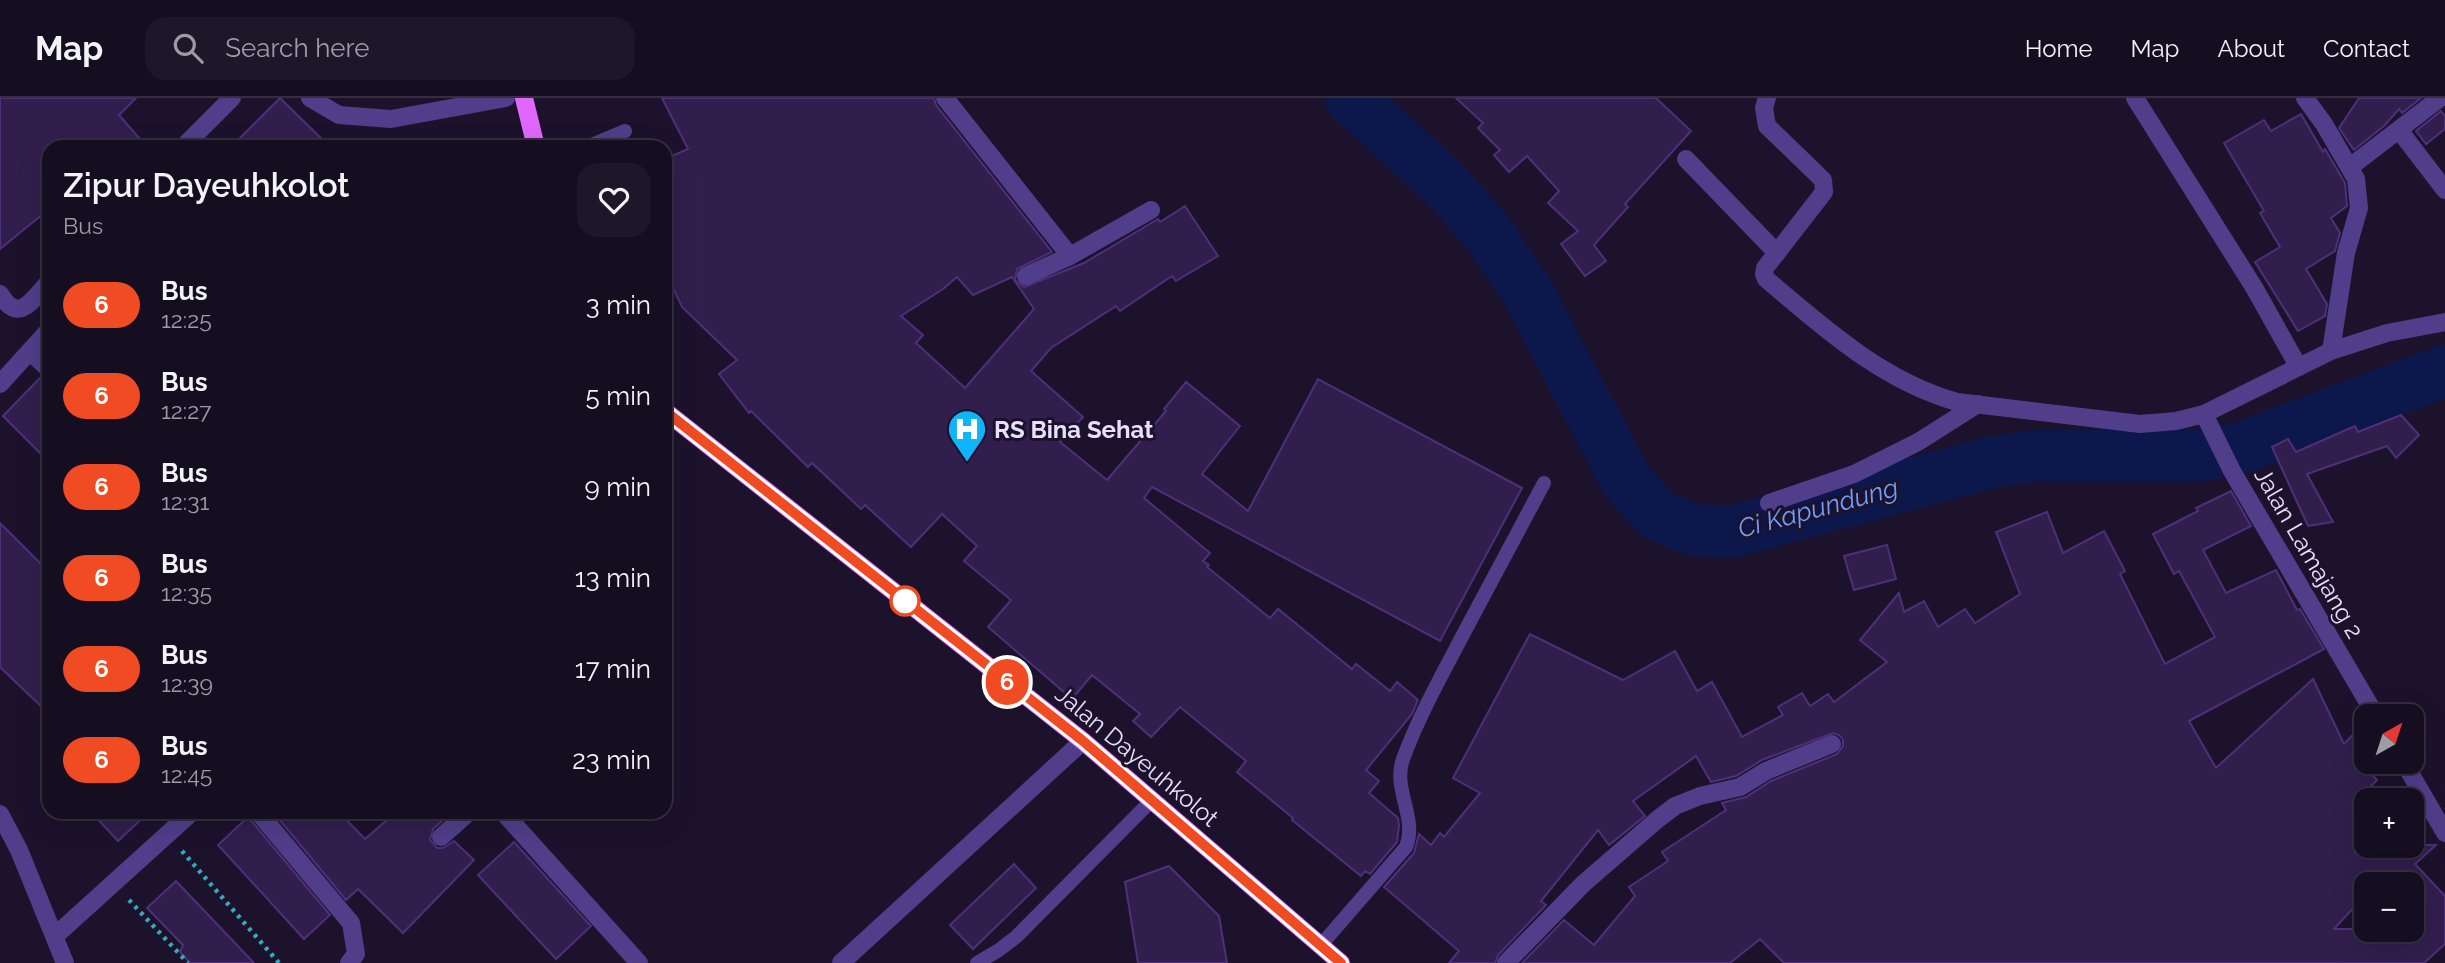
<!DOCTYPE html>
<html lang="en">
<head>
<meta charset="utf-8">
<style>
	:root { --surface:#150e21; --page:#1e172a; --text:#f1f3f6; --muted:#9d9ca5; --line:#342e3f }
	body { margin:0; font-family:Raleway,sans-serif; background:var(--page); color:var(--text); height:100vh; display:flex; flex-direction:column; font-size:26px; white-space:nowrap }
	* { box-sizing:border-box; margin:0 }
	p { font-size:23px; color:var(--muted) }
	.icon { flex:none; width:38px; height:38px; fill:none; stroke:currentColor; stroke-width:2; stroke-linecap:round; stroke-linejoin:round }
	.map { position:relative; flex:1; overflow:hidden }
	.side { position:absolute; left:42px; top:42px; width:630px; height:679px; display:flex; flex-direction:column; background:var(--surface); border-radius:21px; box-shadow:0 7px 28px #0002,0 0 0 2px var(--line) }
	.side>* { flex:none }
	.badge { padding:0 14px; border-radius:23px; font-size:24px; line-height:46px }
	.needle { width:46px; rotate:39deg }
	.buttons { position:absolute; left:2354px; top:606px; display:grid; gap:14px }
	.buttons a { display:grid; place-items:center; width:70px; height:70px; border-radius:14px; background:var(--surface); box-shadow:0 7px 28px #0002,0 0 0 2px var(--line); font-size:35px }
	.map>.badge { position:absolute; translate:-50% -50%; box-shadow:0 0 0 4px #fff }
	.round { display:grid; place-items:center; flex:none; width:74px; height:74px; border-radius:21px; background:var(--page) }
	.headline { display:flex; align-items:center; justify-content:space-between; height:119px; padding:0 21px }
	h1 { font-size:33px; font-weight:600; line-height:52px }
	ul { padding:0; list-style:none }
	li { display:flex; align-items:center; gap:21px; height:91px; padding:0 21px }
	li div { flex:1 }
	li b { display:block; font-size:26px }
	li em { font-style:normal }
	li .badge { min-width:77px; font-weight:700; text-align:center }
	header { display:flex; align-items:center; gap:42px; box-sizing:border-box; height:98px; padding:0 35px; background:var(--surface); border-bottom:2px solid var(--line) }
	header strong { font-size:33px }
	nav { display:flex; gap:38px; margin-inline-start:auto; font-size:24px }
	.search { width:490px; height:63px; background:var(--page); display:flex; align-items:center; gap:18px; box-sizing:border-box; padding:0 24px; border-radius:21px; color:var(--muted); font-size:26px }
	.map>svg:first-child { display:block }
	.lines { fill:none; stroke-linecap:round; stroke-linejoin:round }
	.river { stroke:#0c174b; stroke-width:52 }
	.building { fill:#311e4d; stroke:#4d3178; stroke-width:2; fill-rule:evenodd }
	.path { stroke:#34aabd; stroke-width:4.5; stroke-dasharray:3.5 5; stroke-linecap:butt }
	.lane { stroke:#503e8a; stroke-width:14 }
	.street { stroke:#503e8a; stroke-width:18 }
	.primary { stroke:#e167fc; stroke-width:18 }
	.line-casing { stroke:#fff; stroke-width:16 }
	.line { stroke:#f04b23; stroke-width:10 }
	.stop-dot { fill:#fff; stroke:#f04b23; stroke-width:3.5 }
	.labels { text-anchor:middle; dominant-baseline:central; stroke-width:6; stroke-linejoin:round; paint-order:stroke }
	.poi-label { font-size:24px; font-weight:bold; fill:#e8defe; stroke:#1c122c; text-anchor:start }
	.street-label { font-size:24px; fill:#e8defe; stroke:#1c122c }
	.water-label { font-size:26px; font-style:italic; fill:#6e9efc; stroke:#1c122c }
</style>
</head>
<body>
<header>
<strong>Map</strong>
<div class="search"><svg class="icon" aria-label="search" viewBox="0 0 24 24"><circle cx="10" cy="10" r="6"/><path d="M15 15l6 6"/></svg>Search here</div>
<nav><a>Home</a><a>Map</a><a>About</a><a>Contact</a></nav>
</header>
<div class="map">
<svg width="2445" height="865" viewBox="0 0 2445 865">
	<rect width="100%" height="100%" fill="#1c122c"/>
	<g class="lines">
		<path class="river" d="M1351,0L1447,88L1488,135L1530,198L1624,379L1656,416L1693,432L1731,434L1989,365L2034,358L2203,357L2243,349L2445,273"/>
	</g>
	<g class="building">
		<path d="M0,0H136L119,17L147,49H49V111L0,151Z"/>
		<path d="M280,0L330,49H231Z"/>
		<path d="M662,0H934L936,7L1052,154L1017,171L1015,182L1024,189L1084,165L1158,121L1160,124L1185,108L1218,158L1176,183L1172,178L1120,213L1116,208L1051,250L1031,273L1083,319L1060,344L1107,382L1166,313L1164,311L1186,284L1240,328L1202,376L1248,413L1318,281L1522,390L1440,543L1152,389L1144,400L1210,455L1203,463L1209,467L1207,469L1270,520L1278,511L1352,571L1356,566L1390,593L1397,584L1418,602L1412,616L1366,672L1379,683L1369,695L1398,720L1399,728L1397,744L1370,776L1365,773L1361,778L1292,722L1293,720L1237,674L1246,663L1180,609L1151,639L1133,623L1140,616L1092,577L1072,601L988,529L1011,502L964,463L977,448L942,416L911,449L865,407L861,411L812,365L808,369L751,313L749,315L719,276L737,262L682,209L665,173V61L688,51ZM957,179L973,197L1012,179L1034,211L965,290L916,245L923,237L901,218L943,191Z"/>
		<path d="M1456,0H1656L1691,33L1625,106L1628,109L1594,147L1606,163L1585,178L1561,146L1578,133L1548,105L1559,93L1527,58L1509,74L1494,57L1500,52L1478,30L1483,25Z"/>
		<path d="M2359,0H2421L2402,15L2399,11L2385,27L2354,52L2339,30Z"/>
		<path d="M2441,13L2445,18V31L2426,46L2416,33Z"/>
		<path d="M2301,16L2323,54L2325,51L2345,85L2347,108L2331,120L2340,135L2335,153L2306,171L2327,206L2325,218L2298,233L2255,164L2280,149L2260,115L2264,113L2224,45L2264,22L2271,33Z"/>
		<path d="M41,279L49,282V364L3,318Z"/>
		<path d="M2401,317L2419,337L2396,360L2387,348L2307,376L2333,424L2308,428L2272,349L2288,341L2296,354L2355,328L2358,334Z"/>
		<path d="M2231,393L2251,428L2203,452L2226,495L2276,472L2297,512L2300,511L2324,551L2189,623L2216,670L2313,581L2344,646L2366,623V670L2377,682L2355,705L2366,715V747H2436L2415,766L2445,798V846L2424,865H1784L1760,841L1730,865H1522L1564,822L1594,847L1635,798L1629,789L1668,763L1662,754L1726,712L1722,705L1746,699L1771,683L1837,656L1843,648V642L1839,637L1833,635L1762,662L1736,678L1711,684L1696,658L1633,703L1645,718L1609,747L1598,732L1541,803L1546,807L1498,857L1495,865H1449L1459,853L1384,789L1414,755L1419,736L1431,747L1440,735L1444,739L1480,695L1453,680L1530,536L1623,582L1675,553L1697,593L1712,584L1742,639L1783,617L1778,609L1802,595L1810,608L1828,596L1834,604L1887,564L1860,542L1899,495L1904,514L1924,503L1938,529L1965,511L1975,525L2020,496L1996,434L2047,414L2063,455L2104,433L2125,473L2120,476L2165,566L2215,539L2179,473L2174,476L2153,436L2198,413L2196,410ZM2366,786H2412V831H2334L2366,796Z"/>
		<path d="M0,425L49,474V616L0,569Z"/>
		<path d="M1887,447L1896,481L1854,492L1844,458Z"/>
		<path d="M91,714H149L118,743Z"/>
		<path d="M273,714H339L365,741L396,714H452L433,731L430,742L437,750H443L454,743L474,762L403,835L358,791L346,802Z"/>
		<path d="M248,719L330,817L304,841L218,747Z"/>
		<path d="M514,744L591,828L556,861L478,777Z"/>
		<path d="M1014,766L1036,790L973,851L950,827Z"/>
		<path d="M1169,768L1219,818L1227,865H1138L1125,784Z"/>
		<path d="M176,783L254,865H190L180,854L183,847L147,810Z"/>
	</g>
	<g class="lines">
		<g class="path">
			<path d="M182,753L279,865"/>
			<path d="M129,802L188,865"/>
		</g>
		<g class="lane">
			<path d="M587,49L625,33"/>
			<path d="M1321,847L1406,749C1418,720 1392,691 1403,661C1420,615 1444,573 1466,531C1492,482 1518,433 1544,385"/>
			<path d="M977,865L999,852L1016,839L1153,701"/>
		</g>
		<g class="street">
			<path d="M310,0L339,17L391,21L506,0"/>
			<path d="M945,0L1070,158"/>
			<path d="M1767,0L1764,10L1767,28L1823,82L1824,94L1765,170L1764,176L1766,181C1824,230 1882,283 1957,304L2140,326L2176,323L2204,316L2331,253L2387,235L2445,224"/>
			<path d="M2135,0L2255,191L2298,268"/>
			<path d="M2305,0L2324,26L2356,81L2359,110L2346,155L2331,253"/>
			<path d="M2399,32L2445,92"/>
			<path d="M183,49L232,0"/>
			<path d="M1686,61L1777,155"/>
			<path d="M2350,69L2440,0"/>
			<path d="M1026,178L1070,158L1151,112"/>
			<path d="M0,196C19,227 32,202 49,184"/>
			<path d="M30,254L49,271"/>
			<path d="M0,286L49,232"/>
			<path d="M2204,316L2232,373L2376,618"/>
			<path d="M1769,405L1854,376L1918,344L1978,306"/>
			<path d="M2403,663L2445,735"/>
			<path d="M258,714L351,825L356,856L349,865"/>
			<path d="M503,714L639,865"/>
			<path d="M0,716L19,752L65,865"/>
			<path d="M441,739L469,714"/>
			<path d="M55,838L192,714"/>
			<path d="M841,865L1083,643"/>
			<path d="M1506,865L1583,786L1658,721L1675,708L1700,698L1740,689L1766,673L1832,646"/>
		</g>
		<g class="primary">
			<path d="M524,0L536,49"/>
			<path d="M665,313L1083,643L1341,865"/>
		</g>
	</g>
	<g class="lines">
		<g class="line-casing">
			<path id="line" d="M665,313L1083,643L1341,865"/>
		</g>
		<use href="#line" class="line"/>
	</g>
	<defs>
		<g id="hospital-pin" transform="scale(2.0125)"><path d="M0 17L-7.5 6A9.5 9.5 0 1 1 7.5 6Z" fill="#0eb5fa" stroke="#1c122c"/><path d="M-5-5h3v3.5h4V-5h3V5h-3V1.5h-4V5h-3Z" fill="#fff"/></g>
	</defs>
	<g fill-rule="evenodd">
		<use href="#hospital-pin" x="967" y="331"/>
	</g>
	<circle class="stop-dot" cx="905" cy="503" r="14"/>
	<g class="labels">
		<g class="poi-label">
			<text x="994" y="331">RS Bina Sehat</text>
		</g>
		<g class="street-label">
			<text transform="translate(2309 455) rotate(60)">Jalan Lamajang 2</text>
			<text transform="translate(1137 658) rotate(40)">Jalan Dayeuhkolot</text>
		</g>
		<g class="water-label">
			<text transform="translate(1818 410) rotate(-15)">Ci Kapundung</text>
		</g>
	</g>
</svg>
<div class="buttons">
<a><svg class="needle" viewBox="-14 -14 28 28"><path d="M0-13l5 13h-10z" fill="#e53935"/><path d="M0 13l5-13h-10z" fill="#9d9ca5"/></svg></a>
<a>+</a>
<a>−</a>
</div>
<b class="badge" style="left:1007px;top:584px;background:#f04b23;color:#fff">6</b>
<section class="side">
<div class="headline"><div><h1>Zipur Dayeuhkolot</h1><p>Bus</p></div><a class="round"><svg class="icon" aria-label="heart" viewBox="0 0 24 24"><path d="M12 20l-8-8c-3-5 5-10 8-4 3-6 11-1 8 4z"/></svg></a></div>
<ul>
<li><span class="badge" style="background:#f04b23;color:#fff">6</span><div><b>Bus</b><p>12:25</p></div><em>3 min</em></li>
<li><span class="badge" style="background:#f04b23;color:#fff">6</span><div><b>Bus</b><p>12:27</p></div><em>5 min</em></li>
<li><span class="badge" style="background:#f04b23;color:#fff">6</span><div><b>Bus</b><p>12:31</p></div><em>9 min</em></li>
<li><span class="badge" style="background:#f04b23;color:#fff">6</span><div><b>Bus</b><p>12:35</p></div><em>13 min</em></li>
<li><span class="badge" style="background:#f04b23;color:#fff">6</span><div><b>Bus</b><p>12:39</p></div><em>17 min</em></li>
<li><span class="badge" style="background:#f04b23;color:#fff">6</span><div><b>Bus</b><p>12:45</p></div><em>23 min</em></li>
</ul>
</section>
</div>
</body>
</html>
